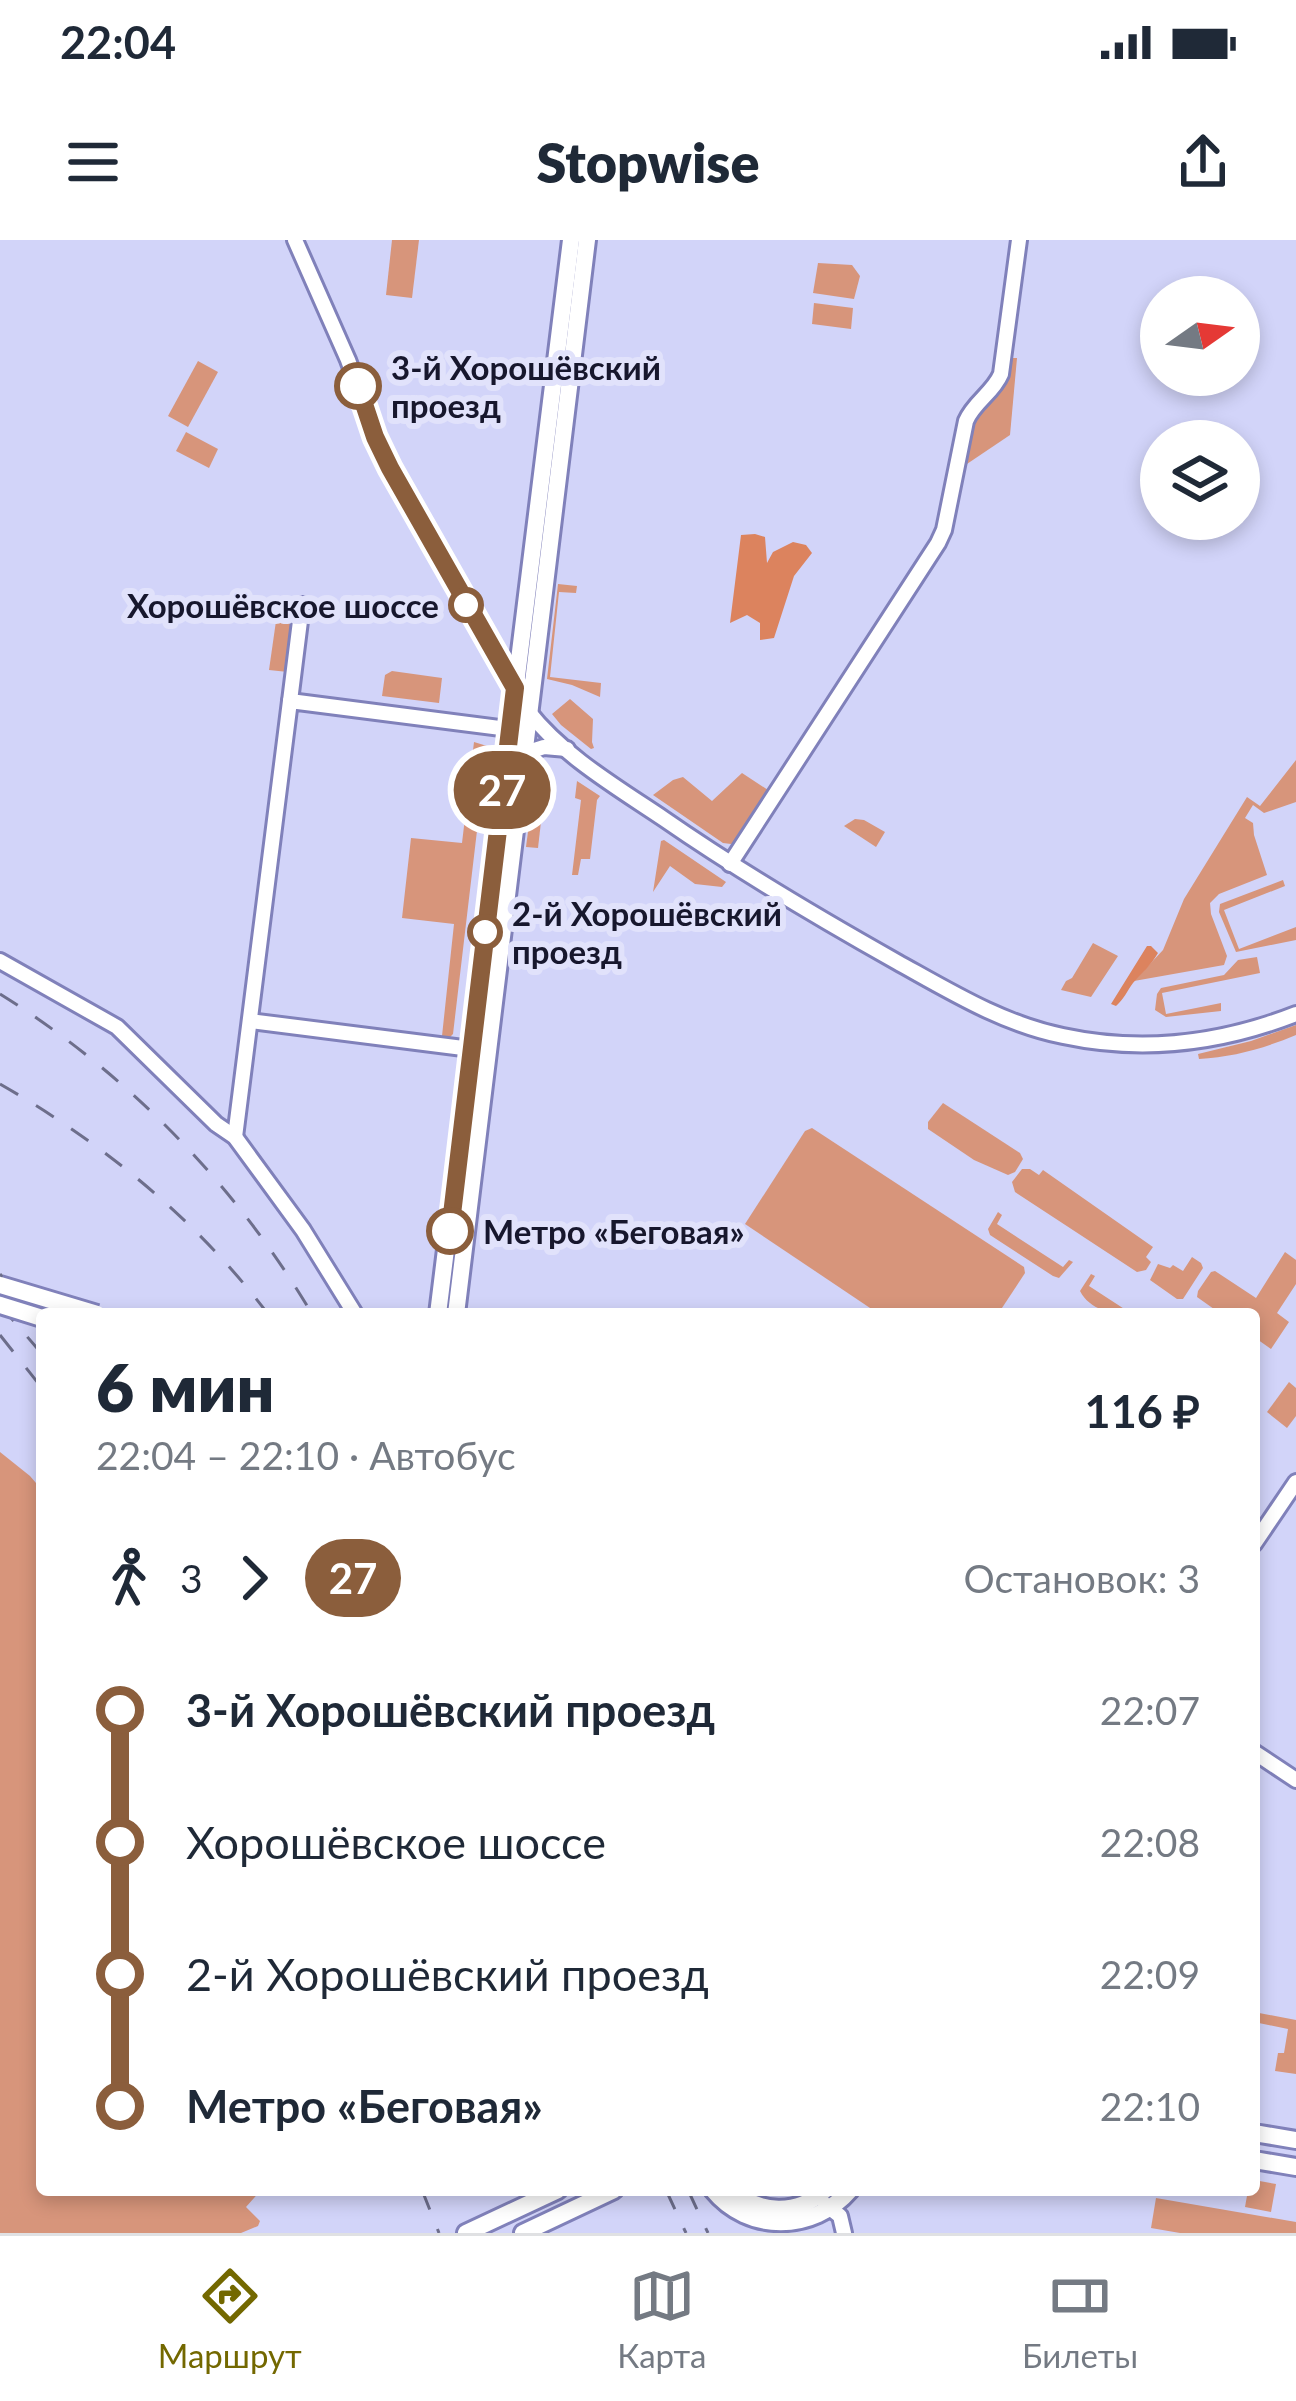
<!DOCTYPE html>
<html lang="ru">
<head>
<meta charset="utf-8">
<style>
	:root { --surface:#fff; --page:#f2f2f3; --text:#1f2937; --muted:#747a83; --line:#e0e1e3; --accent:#736800 }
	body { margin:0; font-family:Lato,sans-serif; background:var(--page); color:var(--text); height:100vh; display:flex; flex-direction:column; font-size:45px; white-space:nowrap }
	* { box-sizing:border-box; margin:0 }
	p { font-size:39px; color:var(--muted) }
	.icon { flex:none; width:66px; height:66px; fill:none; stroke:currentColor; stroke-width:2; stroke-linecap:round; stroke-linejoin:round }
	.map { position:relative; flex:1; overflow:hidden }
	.panel { position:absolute; left:36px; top:1068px; width:1224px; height:888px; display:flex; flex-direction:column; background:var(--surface); border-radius:12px; box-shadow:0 6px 18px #0003 }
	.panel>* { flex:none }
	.badge { padding:0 24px; border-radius:39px; font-size:42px; line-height:78px }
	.needle { width:78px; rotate:76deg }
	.controls { position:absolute; left:1140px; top:36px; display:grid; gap:24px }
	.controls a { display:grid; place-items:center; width:120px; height:120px; border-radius:50%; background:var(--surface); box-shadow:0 6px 18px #0003; font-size:60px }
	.map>.badge { position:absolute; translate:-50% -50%; box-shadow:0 0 0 6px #fff }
	.legs { display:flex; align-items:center; gap:18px; height:132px; padding:0 60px; font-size:39px }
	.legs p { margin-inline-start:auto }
	.overview { display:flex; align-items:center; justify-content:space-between; height:204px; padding:0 60px }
	h1 { font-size:66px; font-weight:800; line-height:90px }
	ul { padding:0 60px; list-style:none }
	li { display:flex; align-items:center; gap:42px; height:132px; font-size:45px }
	li i { display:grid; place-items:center; width:18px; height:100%; margin:0 15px; background:currentColor }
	li i::after { content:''; width:30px; height:30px; margin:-15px; border:9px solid; border-radius:50%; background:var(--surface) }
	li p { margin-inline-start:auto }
	li:first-child i { background:linear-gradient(#0000 50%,currentColor 0) }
	li:last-child i { background:linear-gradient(currentColor 50%,#0000 0) }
	.status { display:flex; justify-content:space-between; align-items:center; height:84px; padding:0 60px; background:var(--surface); direction:ltr }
	.status svg { height:33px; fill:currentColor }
	header { display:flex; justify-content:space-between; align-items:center; height:156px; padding:0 60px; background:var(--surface); font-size:54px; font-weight:800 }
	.dock { display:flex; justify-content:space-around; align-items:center; height:168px; border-top:3px solid var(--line); background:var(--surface); font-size:33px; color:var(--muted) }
	.dock a { display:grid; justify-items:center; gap:6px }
	.dock .on { color:var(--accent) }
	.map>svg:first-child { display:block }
	.green { fill:#d7957b }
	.forest { fill:#dc835e }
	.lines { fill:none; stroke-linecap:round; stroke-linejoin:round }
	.minor-casing { stroke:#8081ba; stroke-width:20 }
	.major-casing { stroke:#8081ba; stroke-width:22 }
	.minor { stroke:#fff; stroke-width:14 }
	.major { stroke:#fff; stroke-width:16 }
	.rail { stroke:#6d6e8b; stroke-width:3; stroke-dasharray:21 21; stroke-linecap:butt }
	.major-bridge-casing { stroke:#8081ba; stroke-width:22; stroke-linecap:butt }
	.major-bridge { stroke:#fff; stroke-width:16 }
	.line-1-casing { stroke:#fff; stroke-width:27 }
	.line-1 { stroke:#8b5e3c; stroke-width:18 }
	.stop-1-dot { fill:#fff; stroke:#8b5e3c; stroke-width:6 }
	.labels { text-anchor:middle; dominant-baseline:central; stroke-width:12; stroke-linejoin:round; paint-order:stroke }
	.stop-label { font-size:33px; font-weight:bold; fill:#17172d; stroke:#e1e2fb; text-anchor:start }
</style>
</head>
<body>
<div class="status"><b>22:04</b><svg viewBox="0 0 49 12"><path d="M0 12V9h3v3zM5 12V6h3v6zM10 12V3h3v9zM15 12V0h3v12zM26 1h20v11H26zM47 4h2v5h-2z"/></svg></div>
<header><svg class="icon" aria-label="menu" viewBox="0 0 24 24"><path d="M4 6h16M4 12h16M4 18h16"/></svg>Stopwise<svg class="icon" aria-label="share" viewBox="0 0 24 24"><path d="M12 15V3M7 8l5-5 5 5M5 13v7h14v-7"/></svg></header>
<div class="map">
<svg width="1296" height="1993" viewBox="0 0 1296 1993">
	<rect width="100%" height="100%" fill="#d2d4f9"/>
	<g class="green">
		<path d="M392,0H419L412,58L386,55Z"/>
		<path d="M818,23L852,25L860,36L854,59L813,53Z"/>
		<path d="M814,63L853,68L851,89L812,84Z"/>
		<path d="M1007,118H1017L1010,195L958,230L966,192Z"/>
		<path d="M198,121L218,132L188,187L168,176Z"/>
		<path d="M186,192L218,209L209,228L176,211Z"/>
		<path d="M558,344L577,346L576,353L559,352L550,437L601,443L600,457L572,445L547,439Z"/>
		<path d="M278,367L295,371L288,432L269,430Z"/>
		<path d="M392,431L442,438L439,463L382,456L385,435Z"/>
		<path d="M570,459L593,479L592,502L594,508L591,509L561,485L552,474Z"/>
		<path d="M474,502L487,506L453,794L450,797L442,796L454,684L402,678L411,598L462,603Z"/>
		<path d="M1296,520V562L1264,573L1253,565L1245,578L1253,583L1254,595L1267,635L1219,654L1210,663L1211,674L1227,716L1224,725L1134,741L1163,710L1184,659L1247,557L1260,566Z"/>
		<path d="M742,533L768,550L738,601L731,604L723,603L653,555L673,540L683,537L712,561Z"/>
		<path d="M535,537L546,538L538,608L526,607Z"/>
		<path d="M577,541L600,556L597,560L590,619H581L578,635H572L581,560L575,558Z"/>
		<path d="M855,579L864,580L885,592L876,607L844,586Z"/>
		<path d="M664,600L726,642L722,647L695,644L670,626L653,652L661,601Z"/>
		<path d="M1283,640L1285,646L1224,670L1239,709L1296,687V700L1236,712L1219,672L1220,664Z"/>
		<path d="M1093,703L1118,716L1091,757L1061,750L1066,741L1072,738Z"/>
		<path d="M1257,717L1260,733L1162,753L1166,774L1221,763V771L1166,777L1155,770L1157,754L1161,748L1224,735L1238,720Z"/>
		<path d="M1296,785V795C1265,808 1233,817 1199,819L1198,814L1251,801Z"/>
		<path d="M943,863L1020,913L1023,919L1015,932L1008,935L974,920L928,889V882Z"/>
		<path d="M812,888L1024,1027L1025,1033L998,1074H879L745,984L805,891Z"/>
		<path d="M1022,929H1030L1039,935L1043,930L1153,1007L1146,1017L1151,1022L1146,1030L1137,1032L1015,952L1012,942Z"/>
		<path d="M998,972L1002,975L997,984L1063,1027L1069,1020L1073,1022L1059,1038L1053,1036L990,995L988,989Z"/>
		<path d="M1285,1012L1296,1020V1044L1277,1073L1289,1082L1271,1109L1254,1097V1074H1221L1197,1057L1198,1051L1211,1032L1215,1031L1256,1058Z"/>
		<path d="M1192,1017L1201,1023L1203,1028L1183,1059H1177L1150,1040L1158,1024L1170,1028L1173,1025L1183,1031Z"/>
		<path d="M1091,1034L1095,1036L1089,1046L1132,1074C1111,1074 1090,1070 1080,1051Z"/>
		<path d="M1289,1142L1296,1148V1176L1287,1188L1267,1172Z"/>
		<path d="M0,1212L30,1236L42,1250V1950H261L246,1967L260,1981L258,1986L241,1993H0Z"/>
		<path d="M1254,1772L1296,1780V1834L1275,1831L1278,1813H1284L1288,1789L1254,1782Z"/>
		<path d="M1254,1940L1276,1944L1271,1972L1245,1967L1248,1950H1254Z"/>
		<path d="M1156,1958L1296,1982V1993H1180L1151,1988Z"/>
	</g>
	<g class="forest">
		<path d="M755,294L765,297L767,323L773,312L793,302L806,305L812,313L794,336L774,398L760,400V383L747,375L730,383L741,295Z"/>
		<path d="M1147,706H1151L1158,713C1151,725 1143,732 1133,743C1127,751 1124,759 1116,766L1111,764Z"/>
	</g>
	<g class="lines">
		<g class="minor-casing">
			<g id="minor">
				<path d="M295,0L348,120L382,213L517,452"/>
				<path d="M290,461L302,365"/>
				<path d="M528,471C563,516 618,548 664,579C739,631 817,677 897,722C951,752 1003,784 1063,796C1142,813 1222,803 1296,774"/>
				<path d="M525,513L544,507L567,509"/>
				<path d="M730,624L938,303L944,290L966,181C974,162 993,153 1001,134L1019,0"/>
				<path d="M0,721L117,787L216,884L235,897L303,990L355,1074"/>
				<path d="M250,781L471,809"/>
				<path d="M235,897L290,461L516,490"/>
				<path d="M1254,1304L1296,1242"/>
				<path d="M1254,1512L1296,1540"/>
				<path d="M825,1964L840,1976L844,1993"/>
			</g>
		</g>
		<g class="major-casing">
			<g id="major">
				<path d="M438,1074L571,0"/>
				<path d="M456,1074L587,0"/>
				<path d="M1254,1893L1296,1900"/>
				<path d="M1254,1920L1296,1927"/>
				<path d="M713,1950C748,1993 813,1993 850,1950"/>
				<path d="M731,1950C760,1974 797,1976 825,1950"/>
				<path d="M466,1993L558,1950"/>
				<path d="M523,1993L614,1950"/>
			</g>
		</g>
		<use href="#minor" class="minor"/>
		<use href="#major" class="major"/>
		<g class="rail">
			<path d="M0,754C127,833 236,945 312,1074"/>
			<path d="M0,844C103,903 196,979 268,1074"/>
			<path d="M0,1034L42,1079"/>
			<path d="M0,1065L42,1114"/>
			<path d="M0,1095L42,1148"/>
			<path d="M422,1950L439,1993"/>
			<path d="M666,1950L686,1993"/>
			<path d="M688,1950L708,1993"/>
		</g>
		<g class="major-bridge-casing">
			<g id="major-bridge">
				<path d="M0,1045L97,1074"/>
				<path d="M0,1065L42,1078"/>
			</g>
		</g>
		<use href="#major-bridge" class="major-bridge"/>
	</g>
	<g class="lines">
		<g class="line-1-casing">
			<path id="line-1" d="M358,146L375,197L390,228L515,448L450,991"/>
		</g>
		<use href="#line-1" class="line-1"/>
	</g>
	<g class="stop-1-dot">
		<circle cx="358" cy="146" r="21"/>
		<circle cx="466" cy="365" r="15"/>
		<circle cx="485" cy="692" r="15"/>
		<circle cx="450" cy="991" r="21"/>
	</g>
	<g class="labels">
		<g class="stop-label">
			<text x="391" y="127">3-й Хорошёвский<tspan x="391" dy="38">проезд</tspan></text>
			<text x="439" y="365" text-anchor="end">Хорошёвское шоссе</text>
			<text x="512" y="673">2-й Хорошёвский<tspan x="512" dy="38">проезд</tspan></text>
			<text x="483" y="991">Метро «Беговая»</text>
		</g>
	</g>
</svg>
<div class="controls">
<a><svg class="needle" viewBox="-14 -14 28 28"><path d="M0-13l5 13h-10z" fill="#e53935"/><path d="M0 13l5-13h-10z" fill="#747a83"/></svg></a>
<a><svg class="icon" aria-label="layers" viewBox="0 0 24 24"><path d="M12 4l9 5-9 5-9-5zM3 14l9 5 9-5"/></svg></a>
</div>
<b class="badge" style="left:502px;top:550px;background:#8b5e3c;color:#fff">27</b>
<section class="panel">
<div class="overview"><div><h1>6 мин</h1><p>22:04 – 22:10 · Автобус</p></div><b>116 ₽</b></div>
<div class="legs"><svg class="icon" aria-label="walk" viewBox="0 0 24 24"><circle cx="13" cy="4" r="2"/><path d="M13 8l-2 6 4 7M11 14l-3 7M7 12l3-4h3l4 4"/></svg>3<svg class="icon" aria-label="forward" viewBox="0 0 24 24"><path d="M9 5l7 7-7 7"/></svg><b class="badge" style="background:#8b5e3c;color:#fff">27</b><p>Остановок: 3</p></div>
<ul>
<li><i style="color:#8b5e3c"></i><b>3-й Хорошёвский проезд</b><p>22:07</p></li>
<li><i style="color:#8b5e3c"></i><span>Хорошёвское шоссе</span><p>22:08</p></li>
<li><i style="color:#8b5e3c"></i><span>2-й Хорошёвский проезд</span><p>22:09</p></li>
<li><i style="color:#8b5e3c"></i><b>Метро «Беговая»</b><p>22:10</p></li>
</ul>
</section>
</div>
<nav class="dock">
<a class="on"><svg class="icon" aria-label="directions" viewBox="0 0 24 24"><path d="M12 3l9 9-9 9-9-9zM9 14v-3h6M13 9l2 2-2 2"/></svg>Маршрут</a>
<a><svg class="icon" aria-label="map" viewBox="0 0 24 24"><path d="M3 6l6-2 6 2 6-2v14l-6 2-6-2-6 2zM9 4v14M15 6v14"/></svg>Карта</a>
<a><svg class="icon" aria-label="tickets" viewBox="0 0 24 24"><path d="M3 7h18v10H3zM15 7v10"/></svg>Билеты</a>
</nav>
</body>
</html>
